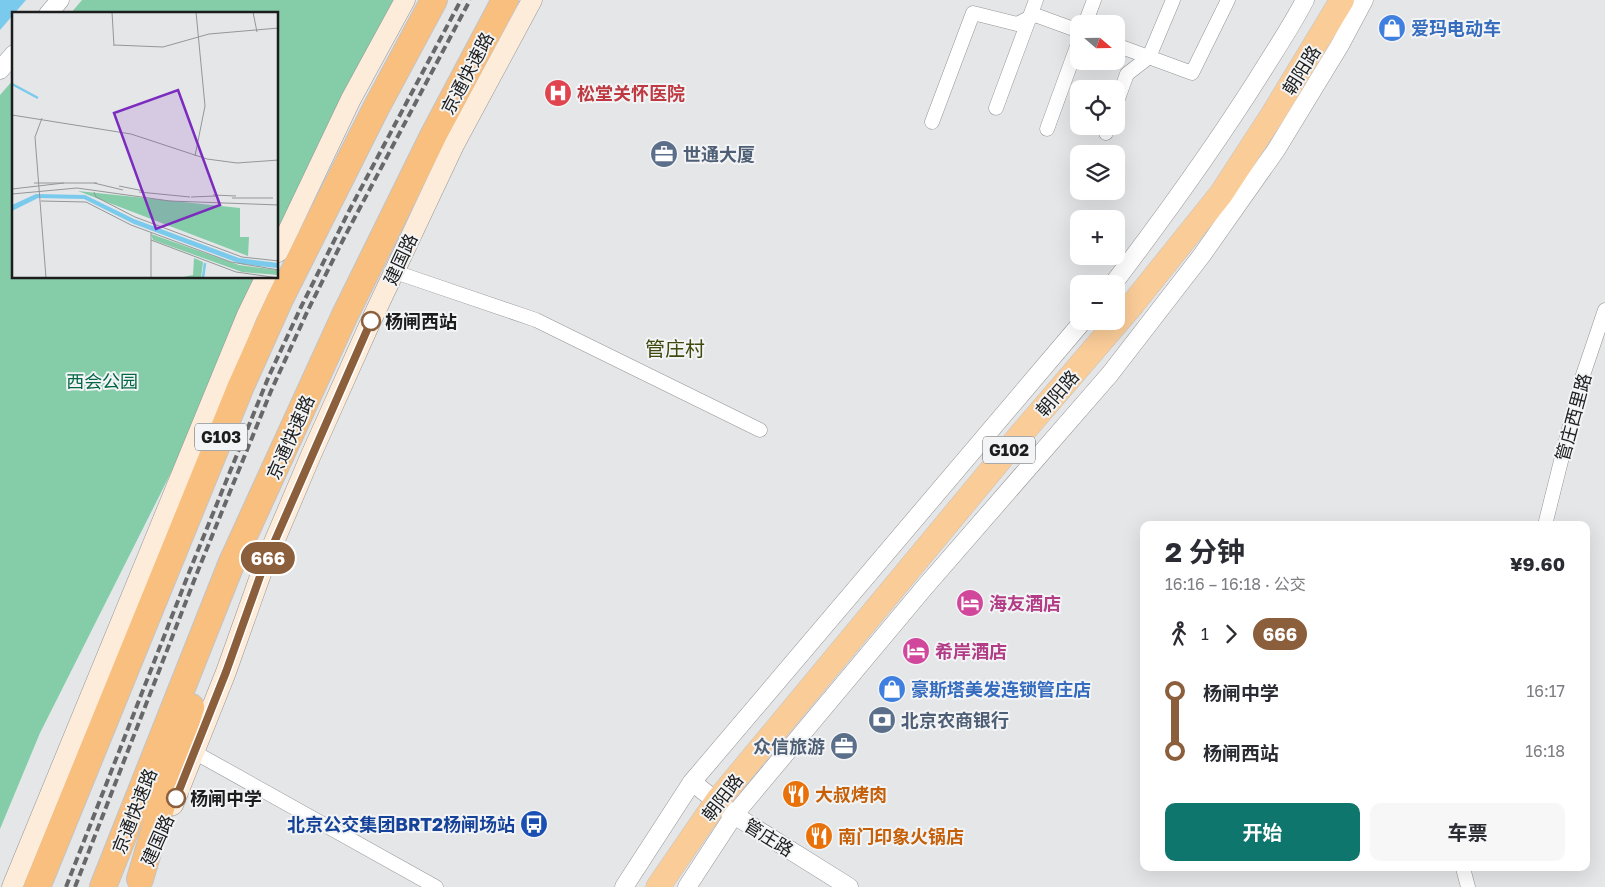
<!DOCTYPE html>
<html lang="zh">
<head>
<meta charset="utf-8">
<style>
	:root { --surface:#fff; --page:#f7f7f7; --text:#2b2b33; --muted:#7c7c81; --accent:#0f766e }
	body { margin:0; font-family:"Golos Text","Noto Sans SC",sans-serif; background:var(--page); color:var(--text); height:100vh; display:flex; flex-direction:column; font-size:19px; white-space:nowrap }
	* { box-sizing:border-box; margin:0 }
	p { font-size:16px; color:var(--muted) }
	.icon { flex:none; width:28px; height:28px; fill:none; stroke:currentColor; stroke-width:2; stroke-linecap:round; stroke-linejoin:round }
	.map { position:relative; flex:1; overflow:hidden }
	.sheet { position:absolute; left:1140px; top:521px; width:450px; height:350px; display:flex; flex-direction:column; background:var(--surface); border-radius:10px; box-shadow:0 5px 20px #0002 }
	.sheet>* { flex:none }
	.badge { padding:0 10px; border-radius:16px; font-size:18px; line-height:32px }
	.needle { width:32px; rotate:110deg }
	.buttons { position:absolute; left:1070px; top:15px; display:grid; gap:10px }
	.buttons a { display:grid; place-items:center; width:55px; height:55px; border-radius:10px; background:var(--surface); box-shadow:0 5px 20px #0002; font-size:25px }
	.map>.badge { position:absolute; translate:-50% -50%; box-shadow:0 0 0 2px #fff }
	.legs { display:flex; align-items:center; gap:8px; height:55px; padding:0 25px; font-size:16px }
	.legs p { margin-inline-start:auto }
	.summary { display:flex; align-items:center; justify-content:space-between; height:85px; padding:0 25px }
	h1 { font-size:28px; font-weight:700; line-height:38px }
	.button { display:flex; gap:10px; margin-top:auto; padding:10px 25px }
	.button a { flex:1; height:58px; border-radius:10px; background:var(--accent); color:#fff; font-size:20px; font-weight:700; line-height:58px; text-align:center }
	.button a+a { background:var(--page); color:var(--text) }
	ul { padding:0 25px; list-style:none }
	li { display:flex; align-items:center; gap:18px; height:60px; font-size:19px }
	li i { display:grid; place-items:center; width:8px; height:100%; margin:0 6px; background:currentColor }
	li i::after { content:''; width:12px; height:12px; margin:-6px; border:4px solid; border-radius:50%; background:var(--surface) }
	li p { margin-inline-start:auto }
	li:first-child i { background:linear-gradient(#0000 50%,currentColor 0) }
	li:last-child i { background:linear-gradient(currentColor 50%,#0000 0) }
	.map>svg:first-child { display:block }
	.green { fill:#85cda9 }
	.water { fill:#79caed }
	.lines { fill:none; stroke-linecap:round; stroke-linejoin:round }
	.minor-casing { stroke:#959597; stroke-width:15 }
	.tertiary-casing { stroke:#959597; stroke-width:19 }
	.secondary-casing { stroke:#959597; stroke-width:21 }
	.trunk-casing { stroke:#c4c4c4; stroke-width:25 }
	.motorway-casing { stroke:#c4c4c4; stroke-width:28 }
	.minor { stroke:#fff; stroke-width:14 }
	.tertiary { stroke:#fff; stroke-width:18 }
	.secondary { stroke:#fdecd9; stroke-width:20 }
	.trunk { stroke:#facc98; stroke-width:24 }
	.motorway { stroke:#f8bf7f; stroke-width:26 }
	.rail { stroke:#68686a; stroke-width:4; stroke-dasharray:8 4; stroke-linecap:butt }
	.line-1-casing { stroke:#fff; stroke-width:11 }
	.line-1 { stroke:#8b5e3c; stroke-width:8 }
	.stop-1-dot { fill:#fff; stroke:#8b5e3c; stroke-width:2.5 }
	.labels { text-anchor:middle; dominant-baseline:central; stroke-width:4; stroke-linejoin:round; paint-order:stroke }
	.shield { fill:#f3f4f5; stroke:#5d5e5e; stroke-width:1 }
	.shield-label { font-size:16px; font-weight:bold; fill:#1d1d1e }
	.shop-label { font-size:18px; font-weight:bold; fill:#366cbe; stroke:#f3f4f5; text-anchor:start }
	.street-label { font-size:18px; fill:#1d1d1e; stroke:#f3f4f5 }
	.health-label { font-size:18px; font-weight:bold; fill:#be3a42; stroke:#f3f4f5; text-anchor:start }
	.service-label { font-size:18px; font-weight:bold; fill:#4e5e75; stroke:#f3f4f5; text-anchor:start }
	.stop-label { font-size:18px; font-weight:bold; fill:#1d1d1e; stroke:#f3f4f5; text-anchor:start }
	.park-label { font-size:18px; fill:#036745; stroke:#f3f4f5 }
	.hotel-label { font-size:18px; font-weight:bold; fill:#b23c85; stroke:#f3f4f5; text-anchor:start }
	.food-label { font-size:18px; font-weight:bold; fill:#c56008; stroke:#f3f4f5; text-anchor:start }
	.transit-label { font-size:18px; font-weight:bold; fill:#164399; stroke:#f3f4f5; text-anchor:end }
	.quarter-label { font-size:20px; fill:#41490e; stroke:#f3f4f5 }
	.inset-river { fill:none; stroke:#79caed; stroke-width:2.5 }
	.inset-road { fill:none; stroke:#959697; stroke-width:1 }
	.view { fill:#7b2cbf; fill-opacity:0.15; stroke:#7b2cbf; stroke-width:2.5 }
	.inset-edge { fill:none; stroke:#1d1d1e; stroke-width:2.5 }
</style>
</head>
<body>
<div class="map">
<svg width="1605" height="887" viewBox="0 0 1605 887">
	<rect width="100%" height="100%" fill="#e5e6e8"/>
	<g class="green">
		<path d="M82,0H408L278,260V14H70Z"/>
		<path d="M14,79V278H269L40,733L0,829V95Z"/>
	</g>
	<path class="water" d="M0,0H26L0,30Z"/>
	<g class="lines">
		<g class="minor-casing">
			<g id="minor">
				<path d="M1085,24L1094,0"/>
				<path d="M1116,45L1192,73L1228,0"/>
				<path d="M1116,104L1127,74L1149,57L1173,0"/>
				<path d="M996,108L1036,0"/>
				<path d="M932,122L973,13L1017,24L1035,15L1079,31"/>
				<path d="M1047,129L1079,41"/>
				<path d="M1106,133L1108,126"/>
				<path d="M395,272L536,320L760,430"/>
				<path d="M1545,525L1581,381L1605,310"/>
				<path d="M194,752L436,887"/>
				<path d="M1463,868L1468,887"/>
			</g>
		</g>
		<g class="tertiary-casing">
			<g id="tertiary">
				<path d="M48,14L60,0"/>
				<path d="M0,70L14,54"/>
				<path d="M1113,284C1164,217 1213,149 1258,78C1274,52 1291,27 1305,0"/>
				<path d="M692,782L734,815L849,887"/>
				<path d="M624,887L692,782L1083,321"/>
				<path d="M687,887L734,815L924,588L1110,374L1202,255L1276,150L1340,45L1364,0"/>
			</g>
		</g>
		<g class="secondary-casing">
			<g id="secondary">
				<path d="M278,252L351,99L405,0"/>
				<path d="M173,805L226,672L263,568L311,455L371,321L454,145L532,0"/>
				<path d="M12,887L247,315L265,278"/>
			</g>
		</g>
		<g class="trunk-casing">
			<path id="trunk" d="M658,887L717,801L1023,432L1132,305L1221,194L1273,114L1342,0"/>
		</g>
		<g class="motorway-casing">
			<g id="motorway">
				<path d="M140,879L191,707"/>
				<path d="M37,887L241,386L280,299L376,108L434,0"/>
				<path d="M103,887L232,562L344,317L434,134L505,0"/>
			</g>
		</g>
		<use href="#minor" class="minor"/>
		<use href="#tertiary" class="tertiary"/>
		<use href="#secondary" class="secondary"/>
		<use href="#trunk" class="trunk"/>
		<use href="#motorway" class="motorway"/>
		<g class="rail">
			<path d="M66,887L192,565L269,376L301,307L349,211L461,0"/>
			<path d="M75,887L199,568L271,391L308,310L345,236L470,0"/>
		</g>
	</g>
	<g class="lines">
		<g class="line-1-casing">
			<path id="line-1" d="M176,798L226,672L263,568L371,321"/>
		</g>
		<use href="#line-1" class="line-1"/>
	</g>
	<defs>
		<g id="shop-disc" transform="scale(1.4375)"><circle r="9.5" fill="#3f7fe0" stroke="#f3f4f5"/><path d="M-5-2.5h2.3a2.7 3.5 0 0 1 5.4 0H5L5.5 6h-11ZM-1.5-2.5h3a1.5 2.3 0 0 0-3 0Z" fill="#fff"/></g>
		<g id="hospital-disc" transform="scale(1.4375)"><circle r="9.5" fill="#e0444e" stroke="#f3f4f5"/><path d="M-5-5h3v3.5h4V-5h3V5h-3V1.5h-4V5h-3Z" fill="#fff"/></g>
		<g id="office-disc" transform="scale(1.4375)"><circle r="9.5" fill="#5c6f8a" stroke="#f3f4f5"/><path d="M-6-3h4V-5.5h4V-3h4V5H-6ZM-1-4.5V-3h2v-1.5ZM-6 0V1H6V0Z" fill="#fff"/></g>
		<g id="hotel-disc" transform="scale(1.4375)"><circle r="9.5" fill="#d1479c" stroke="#f3f4f5"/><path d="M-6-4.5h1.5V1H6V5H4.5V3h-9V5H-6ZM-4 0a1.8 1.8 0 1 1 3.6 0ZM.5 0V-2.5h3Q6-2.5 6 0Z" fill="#fff"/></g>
		<g id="bank-disc" transform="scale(1.4375)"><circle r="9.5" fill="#5c6f8a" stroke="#f3f4f5"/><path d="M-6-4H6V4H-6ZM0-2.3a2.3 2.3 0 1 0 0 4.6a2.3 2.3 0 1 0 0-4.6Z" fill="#fff"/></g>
		<g id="restaurant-disc" transform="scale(1.4375)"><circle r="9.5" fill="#e8710a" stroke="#f3f4f5"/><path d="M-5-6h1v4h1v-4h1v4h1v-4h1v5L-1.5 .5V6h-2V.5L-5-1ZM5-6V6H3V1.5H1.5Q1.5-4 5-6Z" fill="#fff"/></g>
		<g id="bus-disc" transform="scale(1.4375)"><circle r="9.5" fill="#1a4fb4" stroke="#f3f4f5"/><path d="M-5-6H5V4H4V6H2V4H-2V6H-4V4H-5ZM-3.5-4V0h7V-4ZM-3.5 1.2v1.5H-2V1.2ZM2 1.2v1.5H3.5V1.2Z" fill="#fff"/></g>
	</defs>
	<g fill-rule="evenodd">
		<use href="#shop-disc" x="1392" y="28"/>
		<use href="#hospital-disc" x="558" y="93"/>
		<use href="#office-disc" x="664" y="154"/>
		<use href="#hotel-disc" x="970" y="603"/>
		<use href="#hotel-disc" x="916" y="651"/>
		<use href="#shop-disc" x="892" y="689"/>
		<use href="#bank-disc" x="882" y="720"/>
		<use href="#office-disc" x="844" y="746"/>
		<use href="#restaurant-disc" x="796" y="794"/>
		<use href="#bus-disc" x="534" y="824"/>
		<use href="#restaurant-disc" x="819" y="836"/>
	</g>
	<g class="stop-1-dot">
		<circle cx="371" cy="321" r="9"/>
		<circle cx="176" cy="798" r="9"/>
	</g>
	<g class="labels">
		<g class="shield">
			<rect x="195" y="423.5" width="52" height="27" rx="4"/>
			<rect x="983" y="436.5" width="52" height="27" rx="4"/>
		</g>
		<g class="shield-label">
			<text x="221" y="437">G103</text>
			<text x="1009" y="450">G102</text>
		</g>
		<g class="shop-label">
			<text x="1411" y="28">爱玛电动车</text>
			<text x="911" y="689">豪斯塔美发连锁管庄店</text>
		</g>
		<g class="street-label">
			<text transform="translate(1301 70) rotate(-58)">朝阳路</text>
			<text transform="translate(467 73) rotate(-62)">京通快速路</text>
			<text transform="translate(400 259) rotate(-65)">建国路</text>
			<text transform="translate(1057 393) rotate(-49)">朝阳路</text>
			<text transform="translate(1573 417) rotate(-75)">管庄西里路</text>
			<text transform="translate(290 437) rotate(-66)">京通快速路</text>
			<text transform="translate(722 797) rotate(-52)">朝阳路</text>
			<text transform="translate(134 811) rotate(-68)">京通快速路</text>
			<text transform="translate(769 837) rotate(32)">管庄路</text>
			<text transform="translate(157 840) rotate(-66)">建国路</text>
		</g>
		<g class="health-label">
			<text x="577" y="93">松堂关怀医院</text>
		</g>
		<g class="service-label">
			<text x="683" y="154">世通大厦</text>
			<text x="901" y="720">北京农商银行</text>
			<text x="825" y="746" text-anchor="end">众信旅游</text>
		</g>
		<g class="stop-label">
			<text x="385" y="321">杨闸西站</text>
			<text x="190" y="798">杨闸中学</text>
		</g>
		<g class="park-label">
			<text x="102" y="381">西会公园</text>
		</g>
		<g class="hotel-label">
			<text x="989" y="603">海友酒店</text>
			<text x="935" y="651">希岸酒店</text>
		</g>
		<g class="food-label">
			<text x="815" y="794">大叔烤肉</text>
			<text x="838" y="836">南门印象火锅店</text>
		</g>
		<g class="transit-label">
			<text x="515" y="824">北京公交集团BRT2杨闸场站</text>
		</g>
		<g class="quarter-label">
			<text x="675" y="348">管庄村</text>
		</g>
	</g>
	<g transform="translate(12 12)">
		<rect width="266" height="266" fill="#e5e6e8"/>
		<path d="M66,179L228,196V225H237L236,244ZM139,222L227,253L266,258V263L230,260L141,228ZM182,246L191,250L189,266H166L181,263Z" fill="#85cda9"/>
		<path d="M24,182L73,183L122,207L227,246L266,251V256L229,252L122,212L72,187L26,186L0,199V193Z" fill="#79caed"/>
		<path class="inset-river" d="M0,72L26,86M191,266L193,251"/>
		<path class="inset-road" d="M100,0L102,34M241,0L245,20M102,33L151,35L197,22L267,16M0,103L119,122L195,147L225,151L267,148M30,106L23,125L34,266M183,144L193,94L184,0M22,171H85M82,171L111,178M107,174L132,179M0,177L52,171M82,180L84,185L123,205L230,245L267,249M127,180L178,185M0,182L65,176L158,189L267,193M201,183L224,184M179,185L204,184M220,186H261M29,189L74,190L119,213L219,250L267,258M139,221V228L224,260L267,266M139,228V266"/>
		<path class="view" d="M166,78L208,193L144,217L102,101Z"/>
		<rect width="266" height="266" class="inset-edge"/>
	</g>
</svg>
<div class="buttons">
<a><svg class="needle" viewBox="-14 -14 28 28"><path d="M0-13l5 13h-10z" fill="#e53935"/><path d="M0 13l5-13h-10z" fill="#7c7c81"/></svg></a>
<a><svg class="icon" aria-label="locate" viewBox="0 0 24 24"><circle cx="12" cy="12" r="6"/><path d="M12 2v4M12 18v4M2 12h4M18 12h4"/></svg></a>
<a><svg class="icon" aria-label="layers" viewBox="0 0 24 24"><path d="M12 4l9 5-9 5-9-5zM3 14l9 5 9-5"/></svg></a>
<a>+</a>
<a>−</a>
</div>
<b class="badge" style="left:268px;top:558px;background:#8b5e3c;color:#fff">666</b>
<section class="sheet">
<div class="summary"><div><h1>2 分钟</h1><p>16:16 – 16:18 · 公交</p></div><b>¥9.60</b></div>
<div class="legs"><svg class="icon" aria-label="walk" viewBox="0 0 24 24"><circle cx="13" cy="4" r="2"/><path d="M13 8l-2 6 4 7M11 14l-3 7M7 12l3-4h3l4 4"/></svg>1<svg class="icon" aria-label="forward" viewBox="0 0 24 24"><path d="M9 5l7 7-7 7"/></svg><b class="badge" style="background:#8b5e3c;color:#fff">666</b></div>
<ul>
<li><i style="color:#8b5e3c"></i><b>杨闸中学</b><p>16:17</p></li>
<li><i style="color:#8b5e3c"></i><b>杨闸西站</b><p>16:18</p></li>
</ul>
<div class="button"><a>开始</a><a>车票</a></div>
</section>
</div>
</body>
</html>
